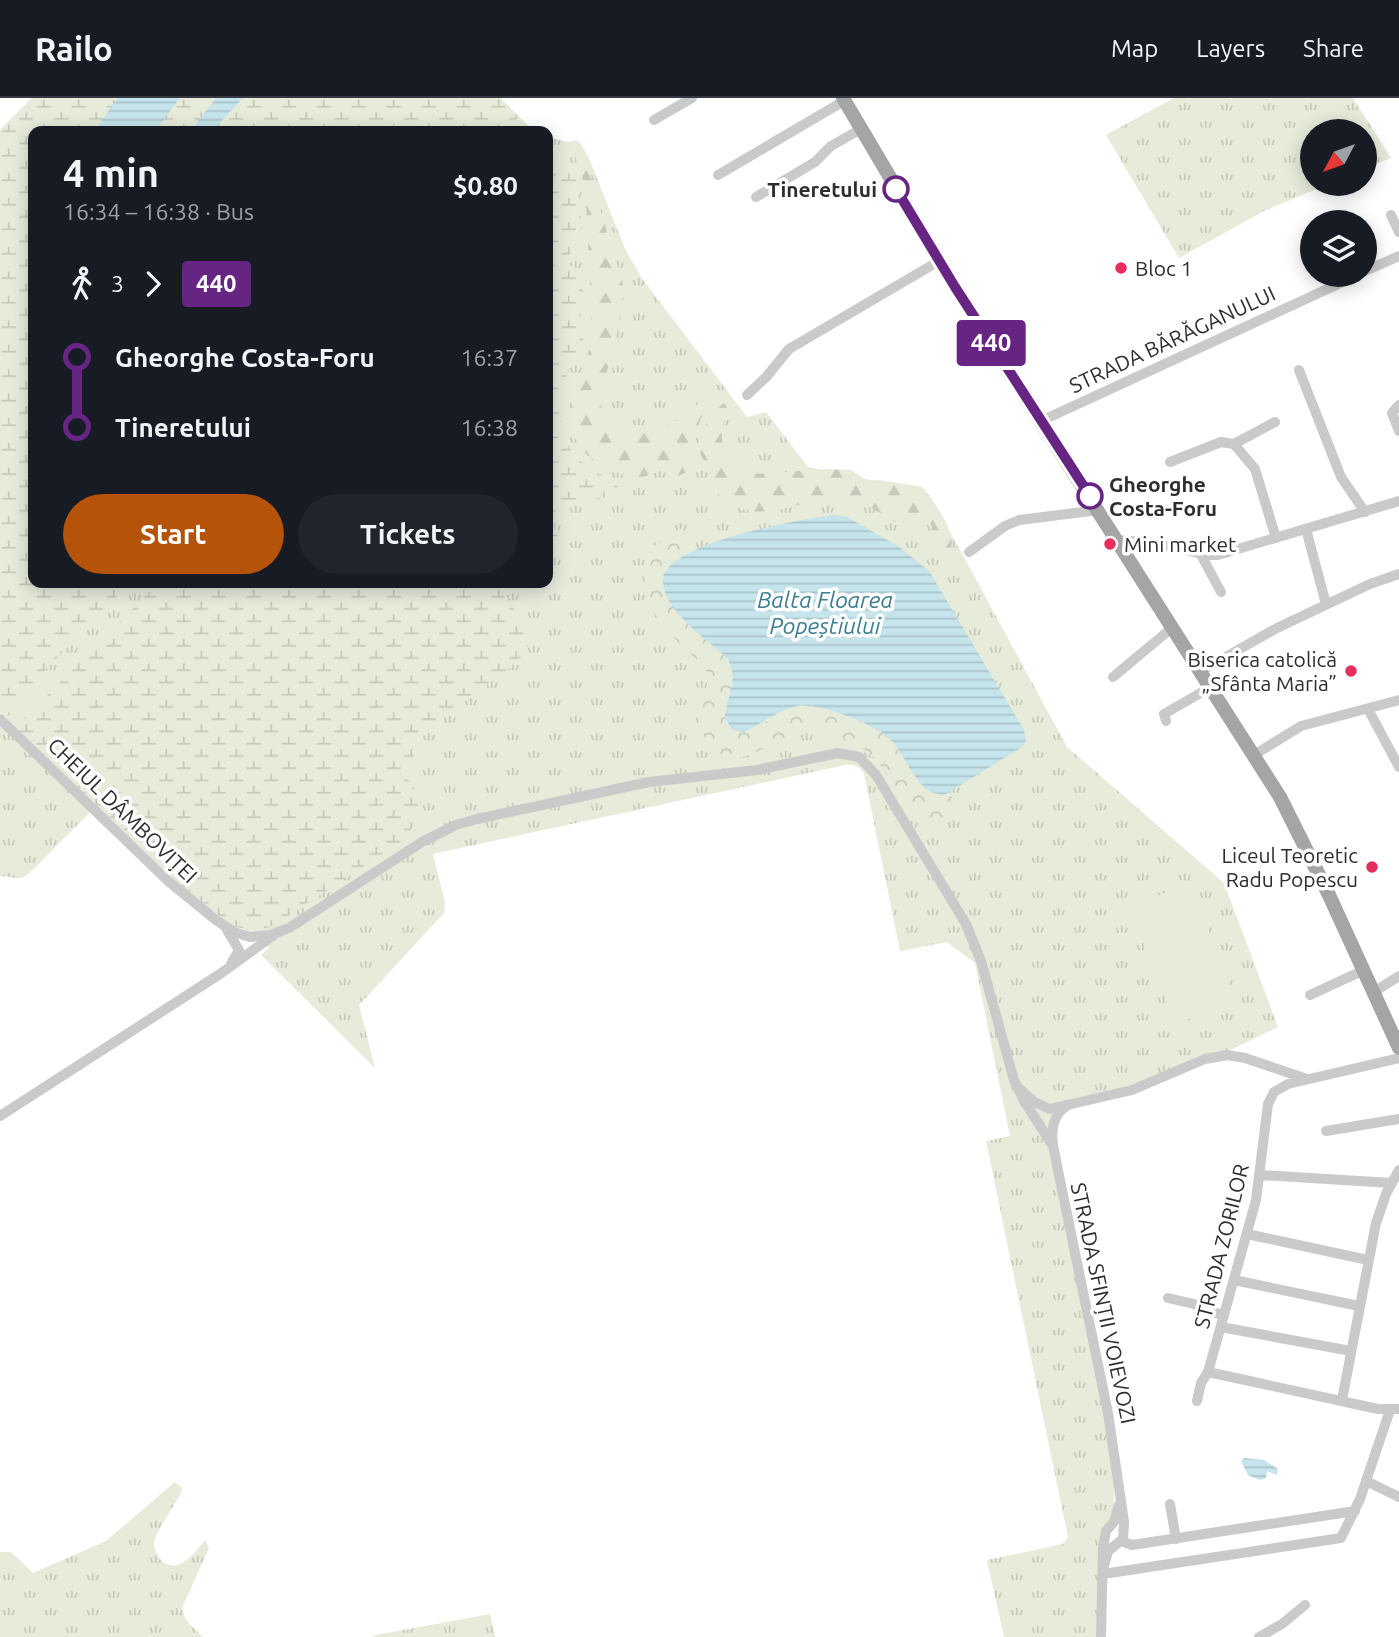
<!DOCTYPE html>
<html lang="en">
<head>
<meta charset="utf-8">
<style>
	:root { --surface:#171b24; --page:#20242c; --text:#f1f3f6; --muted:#9ea1a6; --line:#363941; --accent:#b45309 }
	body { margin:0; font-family:Ubuntu,sans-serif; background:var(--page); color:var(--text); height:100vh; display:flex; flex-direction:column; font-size:26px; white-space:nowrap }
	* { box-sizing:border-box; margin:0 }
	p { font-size:23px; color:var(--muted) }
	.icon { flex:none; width:38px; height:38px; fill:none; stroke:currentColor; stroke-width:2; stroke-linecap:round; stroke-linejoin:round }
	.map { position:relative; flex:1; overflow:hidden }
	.panel { position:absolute; left:28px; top:28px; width:525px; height:462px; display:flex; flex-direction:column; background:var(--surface); border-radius:14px; box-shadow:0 4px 18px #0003 }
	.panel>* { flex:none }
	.badge { padding:0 14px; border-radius:5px; font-size:24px; line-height:46px }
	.needle { width:46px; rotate:229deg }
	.tools { position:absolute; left:1300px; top:21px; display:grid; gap:14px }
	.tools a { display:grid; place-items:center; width:77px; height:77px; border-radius:50%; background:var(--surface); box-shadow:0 4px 18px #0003; font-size:35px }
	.map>.badge { position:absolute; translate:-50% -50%; box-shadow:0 0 0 4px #fff }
	.legs { display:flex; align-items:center; gap:10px; height:77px; padding:0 35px; font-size:23px }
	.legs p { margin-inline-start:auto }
	.summary { display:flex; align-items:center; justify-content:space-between; height:119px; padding:0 35px }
	h1 { font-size:38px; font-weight:700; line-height:52px }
	.button { display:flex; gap:14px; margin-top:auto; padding:14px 35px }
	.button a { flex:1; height:80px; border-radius:42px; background:var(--accent); color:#fff; font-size:28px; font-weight:700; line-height:80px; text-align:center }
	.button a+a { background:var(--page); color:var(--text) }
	ul { padding:0 35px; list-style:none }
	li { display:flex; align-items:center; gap:24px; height:70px; font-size:26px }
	li i { display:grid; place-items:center; width:10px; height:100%; margin:0 9px; background:currentColor }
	li i::after { content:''; width:18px; height:18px; margin:-9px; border:5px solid; border-radius:50%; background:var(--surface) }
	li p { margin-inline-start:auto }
	li:first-child i { background:linear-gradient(#0000 50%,currentColor 0) }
	li:last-child i { background:linear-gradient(currentColor 50%,#0000 0) }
	header { display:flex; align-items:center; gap:42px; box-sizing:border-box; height:98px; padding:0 35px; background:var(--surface); border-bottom:2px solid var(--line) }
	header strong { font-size:33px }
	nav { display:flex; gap:38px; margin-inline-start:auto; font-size:24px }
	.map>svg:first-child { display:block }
	.grass { fill:url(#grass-tufts) }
	.forest { fill:url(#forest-firs) }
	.wetland { fill:url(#wetland-marsh) }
	.park { fill:url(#park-crowns) }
	.pitch { fill:#e6ebda }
	.water { fill:url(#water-rules) }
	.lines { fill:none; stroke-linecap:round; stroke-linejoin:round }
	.minor { stroke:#cacaca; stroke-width:10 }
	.major { stroke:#a5a5a5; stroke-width:14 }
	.line-1-casing { stroke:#fff; stroke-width:16 }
	.line-1 { stroke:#662483; stroke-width:10 }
	.stop-1-dot { fill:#fff; stroke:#662483; stroke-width:3.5 }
	.poi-dot { fill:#e62d5d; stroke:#fff; stroke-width:2.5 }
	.labels { text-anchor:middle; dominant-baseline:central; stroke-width:7; stroke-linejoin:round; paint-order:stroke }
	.stop-label { font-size:21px; font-weight:bold; fill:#2d2d2d; stroke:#fff; text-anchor:end }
	.poi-label { font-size:21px; fill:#2d2d2d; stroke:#fff; text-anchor:start }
	.street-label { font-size:21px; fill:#2d2d2d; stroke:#fff }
	.water-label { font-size:23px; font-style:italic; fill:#3b7e8f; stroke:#fff }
</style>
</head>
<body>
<header>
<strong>Railo</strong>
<nav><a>Map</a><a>Layers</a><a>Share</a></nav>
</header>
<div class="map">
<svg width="1399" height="1539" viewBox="0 0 1399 1539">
	<defs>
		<pattern id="grass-tufts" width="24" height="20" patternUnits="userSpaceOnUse" patternTransform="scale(1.75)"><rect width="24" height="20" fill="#e6ebda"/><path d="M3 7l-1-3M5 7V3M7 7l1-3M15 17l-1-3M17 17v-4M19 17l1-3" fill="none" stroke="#c6cabb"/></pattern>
		<pattern id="forest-firs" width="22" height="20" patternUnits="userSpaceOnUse" patternTransform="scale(1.75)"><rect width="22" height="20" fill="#e6ebda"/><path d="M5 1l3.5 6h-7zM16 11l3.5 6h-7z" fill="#c6cabb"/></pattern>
		<pattern id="wetland-marsh" width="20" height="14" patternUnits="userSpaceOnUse" patternTransform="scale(1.75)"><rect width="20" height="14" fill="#e6ebda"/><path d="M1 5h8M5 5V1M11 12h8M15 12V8" fill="none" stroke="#c6cabb"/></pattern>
		<pattern id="park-crowns" width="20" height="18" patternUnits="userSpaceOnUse" patternTransform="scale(1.75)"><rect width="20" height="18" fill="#e6ebda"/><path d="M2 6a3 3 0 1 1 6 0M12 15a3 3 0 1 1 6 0" fill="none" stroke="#c6cabb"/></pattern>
		<pattern id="water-rules" width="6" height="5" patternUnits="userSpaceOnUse" patternTransform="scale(1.75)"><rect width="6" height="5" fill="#c6e4eb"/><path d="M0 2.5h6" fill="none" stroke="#aac4ca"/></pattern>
	</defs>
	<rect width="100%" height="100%" fill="#fff"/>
	<g class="grass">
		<path d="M32,0H500L534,33H33V485H548V39L568,44L576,42L581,46L589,60L625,151L641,179L747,319L766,314L808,369L904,389L935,413L948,430L1067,649L1224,785L1278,929L1230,952L1206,957L1160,978L1067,1011L1055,1028L1105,1321L1114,1385V1418L1103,1432L1098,1539H1004L987,1462L1063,1446L1068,1439L986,1043L1010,1038L975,865L947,844L900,853L864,676C859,668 854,666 845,667L433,756L445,805L444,815L359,907L375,970L261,857L269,850L256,834L247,833L179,786L0,614V32Z"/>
		<path d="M1174,0H1353L1391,60L1365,70V33H1312V86H1329L1266,112L1179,160L1106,37Z"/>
		<path d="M0,627L90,714L33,772C18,785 17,779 0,778Z"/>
		<path d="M175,1384L182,1390L181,1395C175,1407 155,1434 154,1445C154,1451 157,1457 160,1461C177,1479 195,1455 205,1442L209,1450L182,1510L186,1522L203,1539H0V1454H11L33,1475L106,1443Z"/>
		<path d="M490,1516L495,1539H372L376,1537Z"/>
	</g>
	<g class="forest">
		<path d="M573,46H577C587,57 592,76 594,91L624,190L620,224L601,296C600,311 604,327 620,333C646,342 670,328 692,312C698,307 702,301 709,299L711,302L700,322L690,369L685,375L678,378L666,371C656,374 646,380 635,379C616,378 586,361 577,344C555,297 590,278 591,237C592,221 590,204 590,188C588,155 588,120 584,87C582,73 573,59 573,46Z"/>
		<path d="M724,305L729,309C714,341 722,361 754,376L828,371L851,372L867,383L879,382L922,389C933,401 956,434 951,450L941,453C928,449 929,440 933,429L920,415L906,429C884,420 867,403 842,401C810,399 777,419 746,412C735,410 716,397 712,387C710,382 712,376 710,371C706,364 700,360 700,352C699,334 710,315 724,305Z"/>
	</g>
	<g class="wetland">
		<path d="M32,0H500L518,19L505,33H33V485H130L37,581L36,591L11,617L4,618L0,614V32Z"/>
		<path d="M572,70L574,71C578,88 586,132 577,147C571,158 558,166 548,172V78H558Z"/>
		<path d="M568,168H573L581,178L583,188L581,212L583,242L566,278L560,301V325L564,341L573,356L591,372L611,381L617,386L618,390L612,398L557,409C550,422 553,430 560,442L559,450L548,457V181Z"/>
		<path d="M158,485H498C509,521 555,528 512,568L426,633L407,670V679L417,701L420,713L415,726L402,743L276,826L256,834L232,828L179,786L17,631L20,625Z"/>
	</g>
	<path class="park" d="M682,430L697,452L686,457L665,492C676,522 704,538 727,560C744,588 717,606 729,628C735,629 744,633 750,631C765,627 778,614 793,609C819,602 853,620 876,631C904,645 915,702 949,694L961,715C951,720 942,721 930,720C895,716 895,675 871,657C857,646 830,632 812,631C782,629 742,680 714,651C708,645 702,637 701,628C700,611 708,592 708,575C701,564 691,556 681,547C659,526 629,488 648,456C655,444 671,437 682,430Z"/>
	<path class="pitch" d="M1190,785L1236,902L1175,926L1129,809Z"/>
	<g class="water">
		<path d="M118,0H180L155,33H94Z"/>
		<path d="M216,0H243L212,33H200L195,27Z"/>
		<path d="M836,417L847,419L898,448L929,473L1024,632L1026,643L1022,649L946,696C918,701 907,658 891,642C876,626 818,604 797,608C780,612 763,624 748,632L743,634L732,632L725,619C727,597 740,581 727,560C707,541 664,514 663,483C662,445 805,420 836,417Z"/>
		<path d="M1244,1360L1264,1362L1278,1371L1277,1377L1267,1373L1266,1380L1260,1382L1248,1377L1241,1363Z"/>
	</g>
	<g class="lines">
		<g class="minor">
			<path d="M654,22L692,0"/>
			<path d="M718,77L844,3"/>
			<path d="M756,99L815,64L831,48L861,31"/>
			<path d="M1391,117L1399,134"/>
			<path d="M1365,173L1399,158"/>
			<path d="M1299,272L1341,379L1365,414"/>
			<path d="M747,297L767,278L789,251L939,163"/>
			<path d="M1399,307L1392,315L1399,333"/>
			<path d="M1041,323L1358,177"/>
			<path d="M1234,346L1275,324"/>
			<path d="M1170,364L1221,344L1234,346L1255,371L1276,440"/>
			<path d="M1306,431L1326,506"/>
			<path d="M1118,442L1156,445L1206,457H1218L1399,403"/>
			<path d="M969,454L1005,428L1019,422L1099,412"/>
			<path d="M1200,455L1221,494"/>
			<path d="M1201,573L1277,530L1370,486L1399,476"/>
			<path d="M1113,579L1173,529"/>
			<path d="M1368,611L1399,669"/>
			<path d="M0,621L168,783L216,822L234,834L250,839L270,837L289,830L422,744L456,727L477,721L649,684L757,672L838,655L859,659L876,677L966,826L981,863L1014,982L1024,1003L1053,1048"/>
			<path d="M1166,623L1164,616L1211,589"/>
			<path d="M1254,657L1301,628L1399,602"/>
			<path d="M227,832L239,852L231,866"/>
			<path d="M1374,894L1399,878"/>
			<path d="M1310,897L1364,872"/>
			<path d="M1021,992L1034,1004L1050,1011L1132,992L1205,961L1227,957L1245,960L1307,981"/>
			<path d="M1068,1007C1053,1016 1051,1031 1053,1048L1108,1315L1124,1424L1123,1441L1108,1453L1103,1472"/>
			<path d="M0,1018L220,876L274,837"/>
			<path d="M1326,1033L1399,1021"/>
			<path d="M1260,1077L1392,1085"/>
			<path d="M1247,1136L1368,1162"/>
			<path d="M1234,1182L1359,1208"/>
			<path d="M1168,1200L1194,1206L1224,1218"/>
			<path d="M1221,1229L1351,1253"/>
			<path d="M1208,1274L1378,1311H1399"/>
			<path d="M1342,1302L1376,1125L1386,1096L1399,1072"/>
			<path d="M1197,1303L1201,1285L1208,1274L1256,1102L1268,1006L1274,994L1288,986L1399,960"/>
			<path d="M1366,1383L1399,1399"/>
			<path d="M1170,1406L1176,1441"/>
			<path d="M1121,1443L1132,1447L1355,1413"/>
			<path d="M1103,1476L1341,1440L1360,1401L1390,1312"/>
			<path d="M1101,1539L1103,1450L1106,1433L1114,1424L1119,1407"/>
			<path d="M1259,1539L1282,1526L1305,1507"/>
		</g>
		<path class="major" d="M843,0L955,189L1280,699L1329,797L1399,950"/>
	</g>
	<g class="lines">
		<g class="line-1-casing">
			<path id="line-1" d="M896,91L955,189L1090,398"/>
		</g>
		<use href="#line-1" class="line-1"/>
	</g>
	<g class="stop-1-dot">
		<circle cx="896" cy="91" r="12"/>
		<circle cx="1090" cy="398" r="12"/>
	</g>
	<g class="poi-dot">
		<circle cx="1121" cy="170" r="7"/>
		<circle cx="1110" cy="446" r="7"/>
		<circle cx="1351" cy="573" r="7"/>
		<circle cx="1372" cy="769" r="7"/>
	</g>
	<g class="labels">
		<g class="stop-label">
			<text x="877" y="91">Tineretului</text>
			<text x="1109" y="386" text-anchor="start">Gheorghe<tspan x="1109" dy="24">Costa-Foru</tspan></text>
		</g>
		<g class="poi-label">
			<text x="1135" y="170">Bloc 1</text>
			<text x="1124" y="446">Mini market</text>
			<text x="1337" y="561" text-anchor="end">Biserica catolică<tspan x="1337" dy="24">„Sfânta Maria”</tspan></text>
			<text x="1358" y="757" text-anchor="end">Liceul Teoretic<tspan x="1358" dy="24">Radu Popescu</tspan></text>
		</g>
		<g class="street-label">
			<text transform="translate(1172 241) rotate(-25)">STRADA BĂRĂGANULUI</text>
			<text transform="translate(123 712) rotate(44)">CHEIUL DÂMBOVIȚEI</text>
			<text transform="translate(1221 1148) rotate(-76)">STRADA ZORILOR</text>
			<text transform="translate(1104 1205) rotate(78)">STRADA SFINȚII VOIEVOZI</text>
		</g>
		<g class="water-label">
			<text x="825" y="501">Balta Floarea<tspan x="825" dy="26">Popeștiului</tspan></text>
		</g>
	</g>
</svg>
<div class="tools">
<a><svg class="needle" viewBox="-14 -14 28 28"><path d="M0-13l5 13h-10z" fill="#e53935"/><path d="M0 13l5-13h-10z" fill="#9ea1a6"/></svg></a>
<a><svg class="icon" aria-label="layers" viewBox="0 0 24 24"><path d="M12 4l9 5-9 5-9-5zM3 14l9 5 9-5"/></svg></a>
</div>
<b class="badge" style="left:991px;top:245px;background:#662483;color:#fff">440</b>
<section class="panel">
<div class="summary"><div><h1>4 min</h1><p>16:34 – 16:38 · Bus</p></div><b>$0.80</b></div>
<div class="legs"><svg class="icon" aria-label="walk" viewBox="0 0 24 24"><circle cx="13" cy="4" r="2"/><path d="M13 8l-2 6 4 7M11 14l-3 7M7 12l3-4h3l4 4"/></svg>3<svg class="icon" aria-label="forward" viewBox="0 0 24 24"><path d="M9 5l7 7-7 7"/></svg><b class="badge" style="background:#662483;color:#fff">440</b></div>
<ul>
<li><i style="color:#662483"></i><b>Gheorghe Costa-Foru</b><p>16:37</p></li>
<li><i style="color:#662483"></i><b>Tineretului</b><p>16:38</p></li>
</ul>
<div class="button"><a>Start</a><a>Tickets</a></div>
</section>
</div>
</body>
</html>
